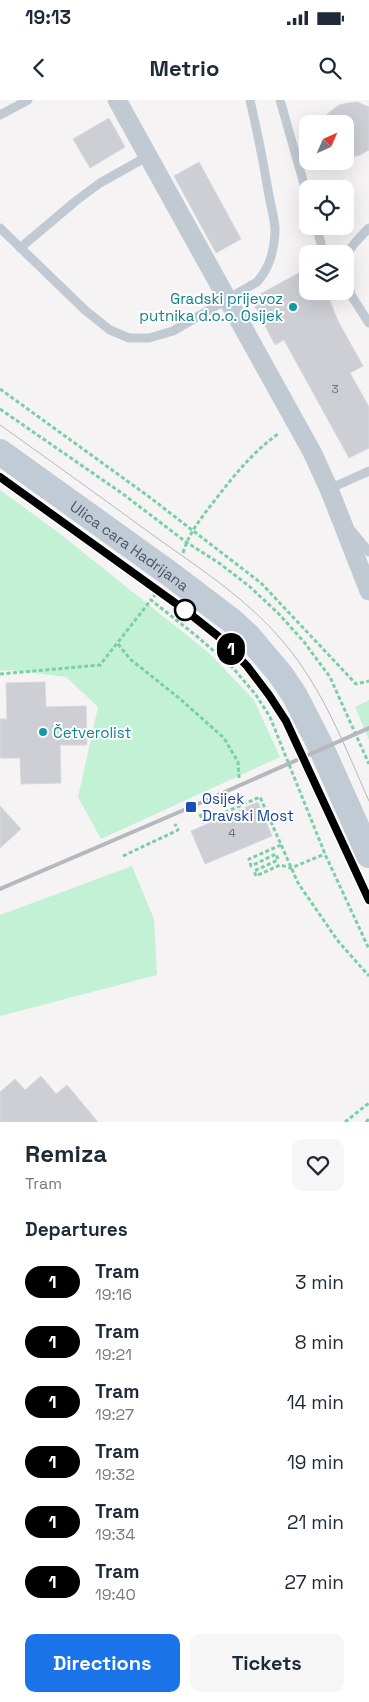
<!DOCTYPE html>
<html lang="en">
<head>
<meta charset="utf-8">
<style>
	:root { --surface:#fff; --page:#f6f6f7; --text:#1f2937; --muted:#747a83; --accent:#1a73e8 }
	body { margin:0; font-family:"Space Grotesk",sans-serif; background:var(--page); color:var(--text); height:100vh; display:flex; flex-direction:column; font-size:19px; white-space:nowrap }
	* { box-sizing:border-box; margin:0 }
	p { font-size:16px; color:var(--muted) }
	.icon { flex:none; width:28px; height:28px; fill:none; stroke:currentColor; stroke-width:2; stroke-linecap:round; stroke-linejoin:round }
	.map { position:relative; height:1022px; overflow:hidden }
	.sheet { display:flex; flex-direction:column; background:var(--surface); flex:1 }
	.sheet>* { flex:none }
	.badge { padding:0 10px; border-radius:16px; font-size:18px; line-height:32px }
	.needle { width:32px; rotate:45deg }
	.controls { position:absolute; left:299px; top:15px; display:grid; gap:10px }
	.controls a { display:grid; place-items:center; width:55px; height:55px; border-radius:10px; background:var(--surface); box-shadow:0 5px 20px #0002; font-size:25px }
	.map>.badge { position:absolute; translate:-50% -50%; box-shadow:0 0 0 2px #fff }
	h2 { padding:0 25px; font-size:19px; line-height:45px }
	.round { display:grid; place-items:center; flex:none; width:52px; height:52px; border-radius:10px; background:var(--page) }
	.head { display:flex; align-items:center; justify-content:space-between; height:85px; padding:0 25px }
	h1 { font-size:24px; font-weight:800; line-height:38px }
	.button { display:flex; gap:10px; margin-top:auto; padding:10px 25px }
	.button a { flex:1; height:58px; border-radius:10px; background:var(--accent); color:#fff; font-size:20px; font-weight:800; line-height:58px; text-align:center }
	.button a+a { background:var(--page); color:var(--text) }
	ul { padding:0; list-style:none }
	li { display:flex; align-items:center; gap:15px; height:60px; padding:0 25px }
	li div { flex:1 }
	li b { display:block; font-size:19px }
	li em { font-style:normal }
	li .badge { min-width:55px; font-weight:700; text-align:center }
	.status { display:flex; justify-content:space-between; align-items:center; height:35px; padding:0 25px; background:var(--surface); direction:ltr }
	.status svg { height:14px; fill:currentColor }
	header { display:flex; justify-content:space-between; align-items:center; height:65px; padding:0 25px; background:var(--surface); font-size:22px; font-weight:800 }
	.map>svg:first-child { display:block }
	.green { fill:#c3f1d5 }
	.building { fill:#cdcfd5; stroke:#d7d9de }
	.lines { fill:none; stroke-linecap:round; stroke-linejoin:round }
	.path { stroke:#7ad0a6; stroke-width:3; stroke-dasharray:4 2.5; stroke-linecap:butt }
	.service { stroke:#c1cad2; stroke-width:9 }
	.minor { stroke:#c1cad2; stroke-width:19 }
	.secondary { stroke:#c1cbd6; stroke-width:26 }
	.tram { stroke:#b5b8bd; stroke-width:1 }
	.rail { stroke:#b5b8bd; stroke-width:4 }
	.line-casing { stroke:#fff; stroke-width:11 }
	.line { stroke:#000; stroke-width:8 }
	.culture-dot { fill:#0f9aa8; stroke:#fff; stroke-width:2 }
	.stop-dot { fill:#fff; stroke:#000; stroke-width:2.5 }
	.transit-dot { fill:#1a4fb4; stroke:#fff; stroke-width:2 }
	.labels { text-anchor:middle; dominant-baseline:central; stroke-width:4; stroke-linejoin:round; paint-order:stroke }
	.number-label { font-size:12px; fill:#6b747e }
	.culture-label { font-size:15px; fill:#0d838f; stroke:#fff; text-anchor:end }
	.street-label { font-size:15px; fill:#4a5661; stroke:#fff }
	.transit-label { font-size:15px; fill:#164399; stroke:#fff; text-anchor:start }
</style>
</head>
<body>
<div class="status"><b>19:13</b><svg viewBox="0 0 49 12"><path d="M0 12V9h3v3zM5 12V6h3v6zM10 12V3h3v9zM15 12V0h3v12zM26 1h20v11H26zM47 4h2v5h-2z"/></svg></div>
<header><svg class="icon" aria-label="back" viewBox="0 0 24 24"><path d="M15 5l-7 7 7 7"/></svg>Metrio<svg class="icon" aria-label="search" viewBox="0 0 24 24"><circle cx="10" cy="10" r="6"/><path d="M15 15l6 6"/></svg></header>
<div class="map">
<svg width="369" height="1022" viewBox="0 0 369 1022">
	<rect width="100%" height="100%" fill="#f5f3f3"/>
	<g class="green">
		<path d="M0,390L59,433L209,553L254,600L280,657L101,739L78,697L98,607L66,577L9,570L0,571Z"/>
		<path d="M369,600V640L355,607Z"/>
		<path d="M132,766L154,819L157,875L0,916V815Z"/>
	</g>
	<g class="building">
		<path d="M357,2L369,7V50L360,55L345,58V24H314L339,5L348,3Z"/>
		<path d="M109,18L125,47L90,68L73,39Z"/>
		<path d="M199,62L241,139L216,153L174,76Z"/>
		<path d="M308,168V191H326L338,221L363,266L350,273L369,307V348L349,358L284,240L275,245L251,199Z"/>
		<path d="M45,582L46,607L86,606L87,645H60L61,683L21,684L20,658H0V619H7L6,583Z"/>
		<path d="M258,702L272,736L205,764L191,731Z"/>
		<path d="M0,706L21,729L0,748Z"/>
		<path d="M41,976L56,994L67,985L98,1022H0V992L15,979L25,990Z"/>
	</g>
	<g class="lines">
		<g class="path">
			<path d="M0,289L148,396L261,483L356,584L369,581"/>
			<path d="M0,309L123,394L186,442L219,463L249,486L278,513L304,542L330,577L369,664"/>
			<path d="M183,453C189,432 202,417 215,400C237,372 251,354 279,333"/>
			<path d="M156,494L151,500L199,538L233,568L256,595L270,617L325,754L369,849"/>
			<path d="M118,544L130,559L179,598L224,638L238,662L239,678"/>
			<path d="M0,574L100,565L151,500"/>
			<path d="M200,714L203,722L260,697L298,783L338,841L369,876"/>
			<path d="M281,745L249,759L251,766L276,754L278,760L254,771L256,776L280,765L291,768L325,754"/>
			<path d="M123,756L178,730L175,724"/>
			<path d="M345,1022L369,1003"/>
			<path d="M366,1022L369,1019"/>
		</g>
		<g class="service">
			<path d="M280,0L308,98"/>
			<path d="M0,15L28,0"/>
			<path d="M316,126L324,154"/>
			<path d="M0,128L86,211L110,230L129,238H149L173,231L257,182C270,168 275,147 275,128C274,116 270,103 268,90C263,60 257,30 250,0"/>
			<path d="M20,148L77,100L100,83L148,56"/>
			<path d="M345,191L351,195C343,157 341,156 369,128"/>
			<path d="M351,195L369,223"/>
			<path d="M329,389L369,371"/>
			<path d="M352,431L369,452"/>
		</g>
		<path class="minor" d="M117,0L312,352L329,389L369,491"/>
		<path class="secondary" id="s1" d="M0,352L170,474L232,521L249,537L281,575L295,596L319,643L369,755"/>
		<g class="tram">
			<path d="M0,325C52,362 105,400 157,438C202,470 250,501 285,544C323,589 345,647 369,701"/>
			<path d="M0,377L185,510L219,537L247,566L269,595L286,621L369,800"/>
		</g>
		<path class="rail" d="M0,789L191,707L369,628"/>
	</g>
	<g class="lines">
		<g class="line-casing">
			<path id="line" d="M0,377L185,510L219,537L247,566L269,595L286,621L369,800"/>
		</g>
		<use href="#line" class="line"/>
	</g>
	<g class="culture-dot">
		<circle cx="293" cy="207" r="5"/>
		<circle cx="43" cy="632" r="5"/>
	</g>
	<circle class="stop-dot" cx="185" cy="510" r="10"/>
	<rect class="transit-dot" x="185" y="701" width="12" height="12" rx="2.5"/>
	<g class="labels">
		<g class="number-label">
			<text x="335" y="289">3</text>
			<text x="232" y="733">4</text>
		</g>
		<g class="culture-label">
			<text x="283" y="198">Gradski prijevoz<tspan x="283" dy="17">putnika d.o.o. Osijek</tspan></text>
			<text x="53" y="632" text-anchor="start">Četverolist</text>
		</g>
		<g class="street-label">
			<text stroke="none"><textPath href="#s1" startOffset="160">Ulica cara Hadrijana</textPath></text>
		</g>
		<g class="transit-label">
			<text x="202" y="698">Osijek<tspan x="202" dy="17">Dravski Most</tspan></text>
		</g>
	</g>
</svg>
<div class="controls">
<a><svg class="needle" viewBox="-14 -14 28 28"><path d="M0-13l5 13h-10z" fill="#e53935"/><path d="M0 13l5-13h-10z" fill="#747a83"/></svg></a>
<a><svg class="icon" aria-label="locate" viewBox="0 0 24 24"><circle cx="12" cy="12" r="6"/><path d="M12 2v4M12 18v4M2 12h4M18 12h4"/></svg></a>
<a><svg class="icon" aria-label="layers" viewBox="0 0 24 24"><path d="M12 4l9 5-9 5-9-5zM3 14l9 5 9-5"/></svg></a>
</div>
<b class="badge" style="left:231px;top:549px;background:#000;color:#fff">1</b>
</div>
<section class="sheet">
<div class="head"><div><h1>Remiza</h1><p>Tram</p></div><a class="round"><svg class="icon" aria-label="heart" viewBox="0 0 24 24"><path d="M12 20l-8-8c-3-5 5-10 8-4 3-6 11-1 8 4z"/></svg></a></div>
<h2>Departures</h2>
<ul>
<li><span class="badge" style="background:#000;color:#fff">1</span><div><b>Tram</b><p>19:16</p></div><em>3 min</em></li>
<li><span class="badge" style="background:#000;color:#fff">1</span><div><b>Tram</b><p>19:21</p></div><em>8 min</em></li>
<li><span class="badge" style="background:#000;color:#fff">1</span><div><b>Tram</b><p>19:27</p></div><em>14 min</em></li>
<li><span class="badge" style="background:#000;color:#fff">1</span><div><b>Tram</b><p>19:32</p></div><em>19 min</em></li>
<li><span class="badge" style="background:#000;color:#fff">1</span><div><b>Tram</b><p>19:34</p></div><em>21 min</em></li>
<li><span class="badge" style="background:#000;color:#fff">1</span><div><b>Tram</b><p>19:40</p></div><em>27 min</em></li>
</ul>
<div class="button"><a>Directions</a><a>Tickets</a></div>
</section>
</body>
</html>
